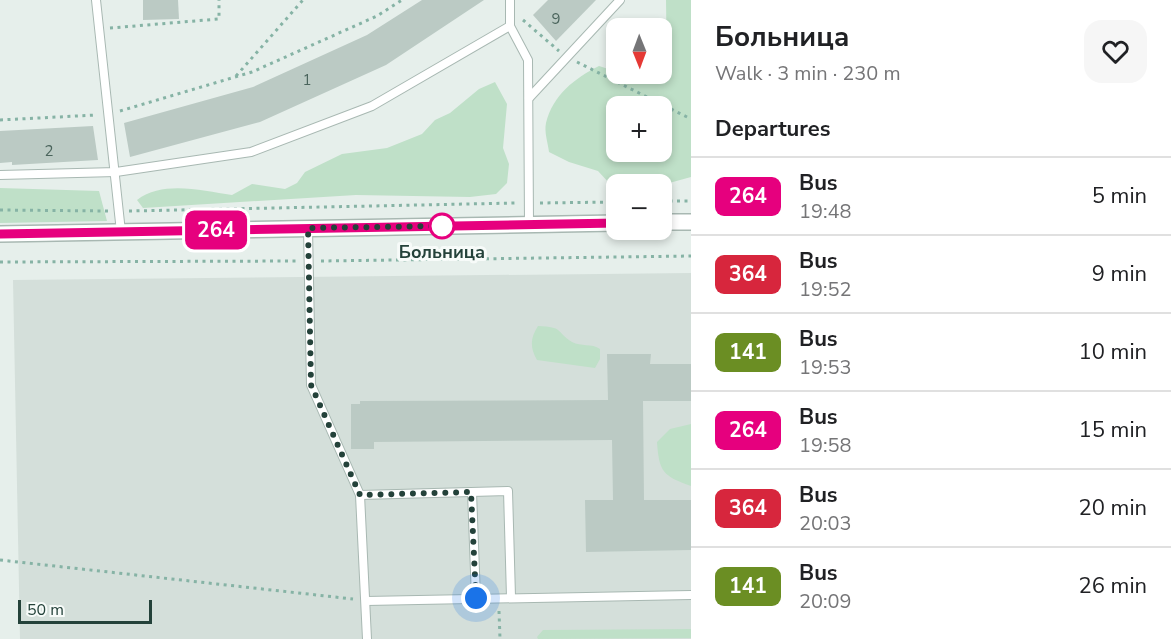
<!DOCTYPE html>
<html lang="en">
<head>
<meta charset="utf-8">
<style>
	:root { --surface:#fff; --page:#f6f6f6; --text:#202124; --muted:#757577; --line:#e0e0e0 }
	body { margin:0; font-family:"Nunito Sans",sans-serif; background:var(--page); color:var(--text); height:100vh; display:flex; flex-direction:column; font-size:22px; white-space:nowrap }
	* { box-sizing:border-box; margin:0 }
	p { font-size:20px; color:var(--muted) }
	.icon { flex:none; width:33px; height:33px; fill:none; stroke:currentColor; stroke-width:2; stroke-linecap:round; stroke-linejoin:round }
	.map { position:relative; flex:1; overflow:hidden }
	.details { display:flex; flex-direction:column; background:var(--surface); width:480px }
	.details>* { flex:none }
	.badge { padding:0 12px; border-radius:9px; font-size:21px; line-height:39px }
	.needle { width:39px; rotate:179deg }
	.controls { position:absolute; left:606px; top:18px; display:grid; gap:12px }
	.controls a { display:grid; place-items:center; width:66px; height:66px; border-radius:12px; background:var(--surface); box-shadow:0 3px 9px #0003; font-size:30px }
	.scale { position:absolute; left:18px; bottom:15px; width:134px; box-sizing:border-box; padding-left:6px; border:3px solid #24423a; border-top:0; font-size:16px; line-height:21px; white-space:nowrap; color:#24423a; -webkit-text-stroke:4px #f7fbf9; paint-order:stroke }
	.you { position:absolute; width:30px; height:30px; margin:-15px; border:4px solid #fff; border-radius:50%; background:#1a73e8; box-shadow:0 0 0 9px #1a73e833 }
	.map>.badge { position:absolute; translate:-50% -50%; box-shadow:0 0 0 3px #fff }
	h2 { padding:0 24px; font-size:22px; line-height:54px }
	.round { display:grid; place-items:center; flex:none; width:63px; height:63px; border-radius:18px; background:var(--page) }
	.summary { display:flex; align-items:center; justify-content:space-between; height:102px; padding:0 24px }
	h1 { font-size:28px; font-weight:700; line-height:45px }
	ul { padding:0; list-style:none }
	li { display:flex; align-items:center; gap:18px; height:78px; padding:0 24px; border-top:2px solid var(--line) }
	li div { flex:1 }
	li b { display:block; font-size:22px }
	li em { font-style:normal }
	li .badge { min-width:66px; font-weight:700; text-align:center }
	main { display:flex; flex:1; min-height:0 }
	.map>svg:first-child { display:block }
	.built { fill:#d4dfda }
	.green { fill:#bfe0c8; fill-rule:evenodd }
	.building { fill:#bbcac4 }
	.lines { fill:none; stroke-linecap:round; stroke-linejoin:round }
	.service-casing { stroke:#a8b8b2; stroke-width:10 }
	.minor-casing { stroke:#a8b8b2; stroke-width:18 }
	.path { stroke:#86b3a5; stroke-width:3; stroke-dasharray:3 4.5; stroke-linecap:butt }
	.service { stroke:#fff; stroke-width:8 }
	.minor { stroke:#fff; stroke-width:15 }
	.line-casing { stroke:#fff; stroke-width:14 }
	.line { stroke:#e6007e; stroke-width:9 }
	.walk { stroke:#24423a; stroke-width:6; stroke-dasharray:0 10.8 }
	.stop-dot { fill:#fff; stroke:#e6007e; stroke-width:3 }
	.labels { text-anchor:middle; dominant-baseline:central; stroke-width:6; stroke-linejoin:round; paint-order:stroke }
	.number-label { font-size:15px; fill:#4a645c }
	.stop-label { font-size:18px; font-weight:bold; fill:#24423a; stroke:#f7fbf9 }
</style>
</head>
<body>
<main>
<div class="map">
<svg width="691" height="639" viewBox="0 0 691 639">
	<rect width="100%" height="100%" fill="#e6efeb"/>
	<path class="built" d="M691,273V639H20L13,280Z"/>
	<g class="green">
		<path d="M666,0H691V177L662,185H611L598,171L569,162L549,152C548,143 544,132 546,123C553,95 575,78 599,66L652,83L667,73ZM662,106V152H616V106Z"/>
		<path d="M495,82L507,104L503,148L509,164L507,183L496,194L470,197L356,195L143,208L137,200C164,180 202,191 232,195L252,184L285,189L297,183L305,172L342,154L387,148L422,134L435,120L450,113L479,89Z"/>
		<path d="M0,188L99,191L107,221L0,223Z"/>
		<path d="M538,326C564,327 555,331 572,342C581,347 592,343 600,349V359L595,368L537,360C530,348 530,338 538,326Z"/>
		<path d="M691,424V486C663,476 659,472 657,442L670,429Z"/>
		<path d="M691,629V638L538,639L537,637L543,630Z"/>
	</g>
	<g class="building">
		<path d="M143,0H178L179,19L143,20Z"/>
		<path d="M422,0H484L386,65L260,122L130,157L124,123L253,87L367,35Z"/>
		<path d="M548,0H596L556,41L533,15Z"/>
		<path d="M93,126L98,160L12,165V162L0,163V131Z"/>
		<path d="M607,354H651L650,364H691V401H643L644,500H691V550L586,552L585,500H613L612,440L374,442V449H351V404H360V401L608,400Z"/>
	</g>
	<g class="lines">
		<g class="service-casing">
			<g id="service">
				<path d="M96,0L121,232"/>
				<path d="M510,0V26"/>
				<path d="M529,98L620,0"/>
				<path d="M0,175L116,172L251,152L372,106L510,26L528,60L529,224"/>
				<path d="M308,228L311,385L360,495L367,639"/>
				<path d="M472,492L476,598"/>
				<path d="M360,495L508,491L511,597"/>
				<path d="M366,601L691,595"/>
			</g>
		</g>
		<g class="minor-casing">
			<g id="minor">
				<path d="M662,222H691"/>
				<path d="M0,234L616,223"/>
			</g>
		</g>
		<g class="path">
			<path d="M523,20L559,51"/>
			<path d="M110,28L219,19V0"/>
			<path d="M577,62L691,119"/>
			<path d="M236,76L303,0"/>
			<path d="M120,111L252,72L377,16L402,0"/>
			<path d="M0,120L96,115"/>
			<path d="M662,201H691"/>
			<path d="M540,203L616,202"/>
			<path d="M0,210L108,211"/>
			<path d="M129,211L516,203"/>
			<path d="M321,261L691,256"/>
			<path d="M0,262L296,261"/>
			<path d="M0,560L353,599"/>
			<path d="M499,611L500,639"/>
		</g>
		<use href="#service" class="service"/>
		<use href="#minor" class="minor"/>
	</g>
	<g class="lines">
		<g class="line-casing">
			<path id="line" d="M0,234L616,223"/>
		</g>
		<use href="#line" class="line"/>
		<path class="walk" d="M442,226L308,228L311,385L360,495L471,492L476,598"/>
	</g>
	<circle class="stop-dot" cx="442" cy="226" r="12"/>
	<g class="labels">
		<g class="number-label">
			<text x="556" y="19">9</text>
			<text x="307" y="80">1</text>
			<text x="49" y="151">2</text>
		</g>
		<g class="stop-label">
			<text x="442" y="252">Больница</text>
		</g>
	</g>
</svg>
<div class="controls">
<a><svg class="needle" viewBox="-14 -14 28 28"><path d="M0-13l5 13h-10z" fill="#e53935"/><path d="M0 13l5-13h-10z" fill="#757577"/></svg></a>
<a>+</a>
<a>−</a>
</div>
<div class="scale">50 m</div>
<div class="you" style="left:476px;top:598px"></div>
<b class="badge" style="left:216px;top:230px;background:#e6007e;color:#fff">264</b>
</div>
<section class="details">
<div class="summary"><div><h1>Больница</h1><p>Walk · 3 min · 230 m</p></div><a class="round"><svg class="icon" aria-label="heart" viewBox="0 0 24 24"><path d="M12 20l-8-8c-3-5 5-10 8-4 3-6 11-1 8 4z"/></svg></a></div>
<h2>Departures</h2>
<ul>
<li><span class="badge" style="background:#e6007e;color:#fff">264</span><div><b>Bus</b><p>19:48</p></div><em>5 min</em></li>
<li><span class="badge" style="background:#d7263d;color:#fff">364</span><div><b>Bus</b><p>19:52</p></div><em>9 min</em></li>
<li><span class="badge" style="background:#6b8e23;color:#fff">141</span><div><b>Bus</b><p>19:53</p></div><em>10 min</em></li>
<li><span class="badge" style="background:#e6007e;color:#fff">264</span><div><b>Bus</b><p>19:58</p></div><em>15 min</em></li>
<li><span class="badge" style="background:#d7263d;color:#fff">364</span><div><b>Bus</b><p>20:03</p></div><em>20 min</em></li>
<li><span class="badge" style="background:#6b8e23;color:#fff">141</span><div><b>Bus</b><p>20:09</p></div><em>26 min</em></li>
</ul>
</section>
</main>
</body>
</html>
